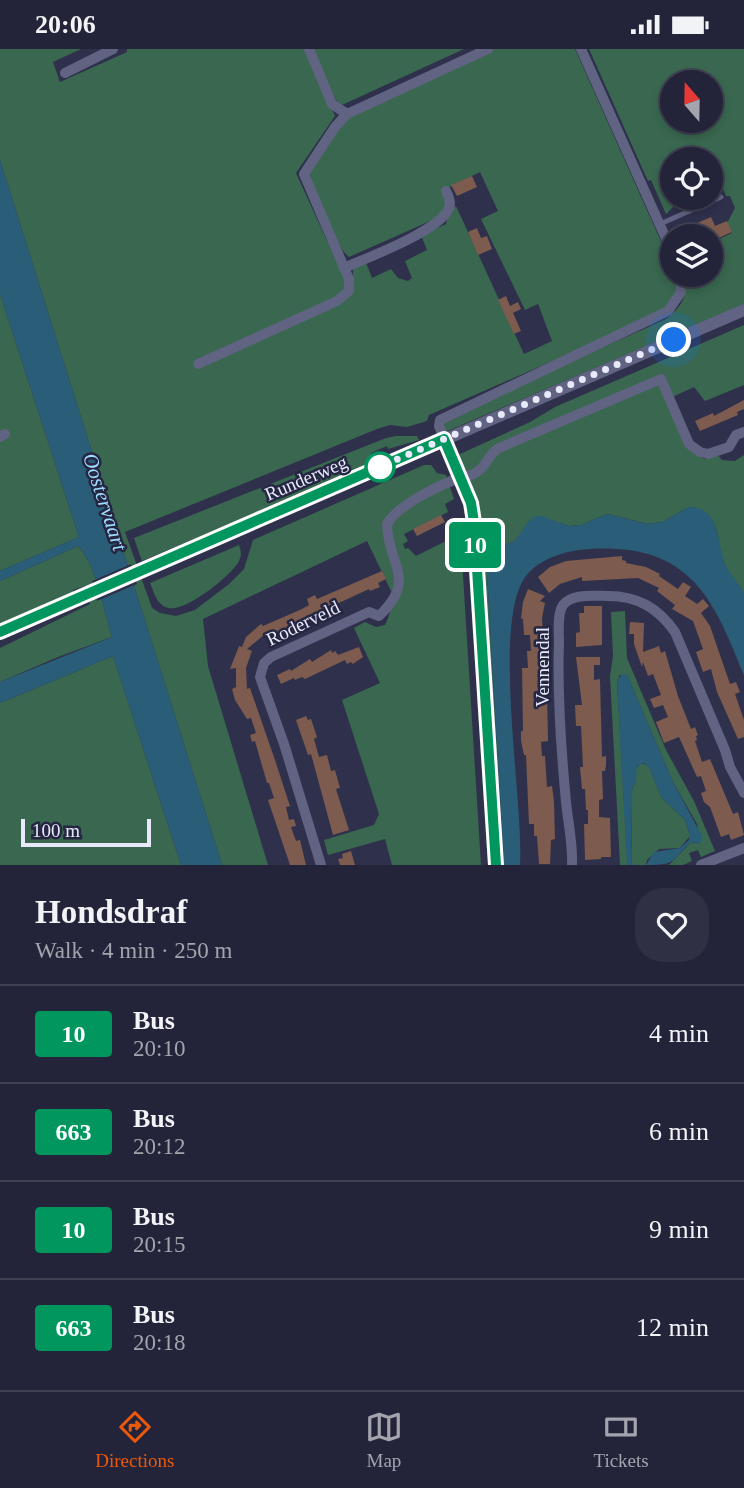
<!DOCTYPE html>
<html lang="en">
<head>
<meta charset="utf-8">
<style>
	:root { --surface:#232439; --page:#2f3044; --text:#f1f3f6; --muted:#a3a4ae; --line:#404153; --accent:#ea580c }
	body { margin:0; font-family:"Times New Roman",serif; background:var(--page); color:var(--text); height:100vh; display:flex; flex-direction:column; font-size:26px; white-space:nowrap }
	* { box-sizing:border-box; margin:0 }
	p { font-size:23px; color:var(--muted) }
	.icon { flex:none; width:38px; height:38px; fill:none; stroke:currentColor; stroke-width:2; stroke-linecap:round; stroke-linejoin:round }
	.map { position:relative; height:816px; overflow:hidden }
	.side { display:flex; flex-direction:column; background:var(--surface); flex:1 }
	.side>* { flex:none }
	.badge { padding:0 14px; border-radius:5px; font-size:24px; line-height:46px }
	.needle { width:46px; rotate:340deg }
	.tools { position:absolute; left:660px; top:21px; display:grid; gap:14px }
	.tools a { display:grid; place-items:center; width:63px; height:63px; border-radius:50%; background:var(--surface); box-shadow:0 4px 10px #0003,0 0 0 2px var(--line); font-size:35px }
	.scale { position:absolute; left:21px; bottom:18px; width:130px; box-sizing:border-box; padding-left:7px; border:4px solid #e8eafc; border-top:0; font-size:19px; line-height:24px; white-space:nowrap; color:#e8eafc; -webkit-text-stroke:5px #252641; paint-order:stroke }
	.you { position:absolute; width:35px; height:35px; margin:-18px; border:5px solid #fff; border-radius:50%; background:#1a73e8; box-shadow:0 0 0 10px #1a73e833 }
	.map>.badge { position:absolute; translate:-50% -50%; box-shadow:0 0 0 4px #fff }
	.round { display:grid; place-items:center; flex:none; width:74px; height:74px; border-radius:28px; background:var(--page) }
	.overview { display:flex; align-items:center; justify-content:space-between; height:119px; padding:0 35px }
	h1 { font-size:33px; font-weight:700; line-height:52px }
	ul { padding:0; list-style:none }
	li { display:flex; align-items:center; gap:21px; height:98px; padding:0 35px; border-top:2px solid var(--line) }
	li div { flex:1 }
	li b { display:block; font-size:26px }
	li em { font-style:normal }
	li .badge { min-width:77px; font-weight:700; text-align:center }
	.status { display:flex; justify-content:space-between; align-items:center; height:49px; padding:0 35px; background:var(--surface); direction:ltr }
	.status svg { height:19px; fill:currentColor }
	.dock { display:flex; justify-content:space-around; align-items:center; height:98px; border-top:2px solid var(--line); background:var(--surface); font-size:19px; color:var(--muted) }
	.dock a { display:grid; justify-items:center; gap:4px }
	.dock .selected { color:var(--accent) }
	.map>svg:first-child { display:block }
	.green { fill:#39674f; fill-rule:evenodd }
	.water { fill:#2a5d77 }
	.pier { fill:#2f304c }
	.building { fill:#7d5b4e }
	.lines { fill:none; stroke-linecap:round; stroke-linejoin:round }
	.service { stroke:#606382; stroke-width:5 }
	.minor { stroke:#606382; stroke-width:10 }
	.tertiary { stroke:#606382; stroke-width:12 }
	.line-casing { stroke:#fff; stroke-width:16 }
	.line { stroke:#00965e; stroke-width:10 }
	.walk { stroke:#e8eafc; stroke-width:7; stroke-dasharray:0 12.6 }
	.stop-dot { fill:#fff; stroke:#00965e; stroke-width:3.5 }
	.labels { text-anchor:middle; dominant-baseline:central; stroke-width:5; stroke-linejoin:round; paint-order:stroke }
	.street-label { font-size:19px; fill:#e8eafc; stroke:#252641 }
	.water-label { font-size:21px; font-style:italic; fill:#9edcff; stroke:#252641 }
</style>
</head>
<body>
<div class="status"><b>20:06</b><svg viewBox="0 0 49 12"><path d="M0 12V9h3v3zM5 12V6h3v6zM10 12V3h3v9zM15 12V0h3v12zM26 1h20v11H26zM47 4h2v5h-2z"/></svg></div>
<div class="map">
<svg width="744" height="816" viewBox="0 0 744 816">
	<rect width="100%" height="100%" fill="#2f304c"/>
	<g class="green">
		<path d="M0,0H81L53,13L60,33L127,3V0H304L335,67L296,124L334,207L353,231V218L365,211L372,229L391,220L398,229L408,232L412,229L405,212L427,201L421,186L446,175L448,164L456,157L524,305L552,292L538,255L525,261L481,170L498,162L480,123L450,138L449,141L454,152L437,169L349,208L343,202C334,184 309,140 310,122L345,70L488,0H575L672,217V226H676C686,252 658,264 639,274L429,366L427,372L407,378L390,376L377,380L125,483L152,559L160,564L176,567L195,561L229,535L244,520L253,491L424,416H431L437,424L446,426L454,450L445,455L448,463L404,485L408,492L403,495L405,500L408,499L416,507L452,489L449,482L460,478L481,816H392L385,790L328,806L324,791L374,776L379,765L342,651L380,634L354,579L365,573L376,578L385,576C391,566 394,542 397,529L392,544L367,492L203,570L208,617L268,816H222L0,111Z"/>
		<path d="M313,0H464L342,56L338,54L334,47Z"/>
		<path d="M589,0H744V255L443,384L444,370L449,368L666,270C682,258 689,245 684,226H710L711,194L732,184L727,174L735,159L730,147H726L715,121L711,123L710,110H672V149H675L677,154L666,165L651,131L648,132ZM672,33H710V72H672Z"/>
		<path d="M0,245L79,488L0,522Z"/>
		<path d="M744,276V336L705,352L694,338L666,351L688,399L704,410L718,406L722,411L735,412L744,406V545C737,536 730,526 725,516C713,488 726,468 689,458L662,473L648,475L607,465L581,476L569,477L548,470H532L515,492L493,500L486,508L504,816H499L477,460L458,411L460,405L530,373L555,358Z"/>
		<path d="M396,387H417L419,391L388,400L387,397L371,404L373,409L356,422L142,512L134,489L386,389Z"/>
		<path d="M466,478L470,481L491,816H488Z"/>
		<path d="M239,496C241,502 242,506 239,512C232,526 186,563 169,559C157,557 154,543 150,534Z"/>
		<path d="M78,497C97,517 104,562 112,588L58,608L0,633V599L90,555L85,537L73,541V545L0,576V532Z"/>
		<path d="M625,562L627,609L666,701L694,752L715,802L701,808L698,801L689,804L692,812L683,816H669L691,793L700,795L697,775L673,733L627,626H620L617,632L627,805V816H620L610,627L613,607L611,563Z"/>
		<path d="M113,607L181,816H0V654Z"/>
		<path d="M641,714L648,716L662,749L685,771L690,787L680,799L659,800L647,811L646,816H632L631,744L636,731L635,720Z"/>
	</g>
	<g class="water">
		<path d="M0,111L222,816H181L113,607L0,654V633L112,588C104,562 97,517 78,497L0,532V522L79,488L0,245Z"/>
		<path d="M689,458C722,458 716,496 726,517C730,526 740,535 744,544C744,553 744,612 744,626C720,568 701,511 629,501C596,497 548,499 526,527C491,573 524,752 520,816H504L486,508L493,500L515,492L528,473L536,467H541L569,477L581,476L607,465L648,475L662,473Z"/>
		<path d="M622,625L627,626L673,733L702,787L700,795L691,793C670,812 678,816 646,816L654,803L680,799L689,791V783L685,771L662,749L649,719L644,714L637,717L636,731L631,744L632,816H627L617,632Z"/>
	</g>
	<path class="pier" d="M131,515L137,535L97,552L92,532Z"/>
	<g class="building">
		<path d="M472,127L477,138L457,147L451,136Z"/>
		<path d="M711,168L715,177L727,172L732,183L710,193V187H701L695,175Z"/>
		<path d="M477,179L481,189L487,187L492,200L478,206L468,183Z"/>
		<path d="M506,247L510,257L518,253L521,260L513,264L521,282L514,285L498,251Z"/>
		<path d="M744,351V360L737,363L738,366L700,382L695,372L713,364L714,367Z"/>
		<path d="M441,466L445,473L417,487L413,480Z"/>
		<path d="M622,507V511L626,512V514L646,518L660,525L659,527L678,540L683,533L691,538L685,547L697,555L703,550L709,557L701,564L710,577L730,635L736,633L740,643L735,645L744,671V688L738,690L717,643L711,620L703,623L696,603L703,600L693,572L672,560L675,556L657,542L659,539L638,529L582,532V528L560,535L549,544L538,528L550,518L566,512Z"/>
		<path d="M382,522L386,530L378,534L380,538L370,542L369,540L272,585L270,581L247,600L252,602L246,619L247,640L250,639L275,711L290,757L286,758L289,771L294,770L296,777L291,778L296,792L300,791L306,816H290L268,751L274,749L269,734H267L255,692L252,693L250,686L256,684L251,669L247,670L235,651L232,640L236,638V619L230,620L239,597L242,598L246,588L261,575L263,577L302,560L309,556L307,550L315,546L317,550Z"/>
		<path d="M528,540L545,547L540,552L545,554L542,569L543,586H540L542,641L547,640L548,692L541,693L542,707H545L547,738L552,737L554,753L555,790L551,791L550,815H539L537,787H534V775H529L526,706H524L521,692V682H523L522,619H528L527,602H531L530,586H524L523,570L521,569L523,553Z"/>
		<path d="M584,557H602V596L576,598V584L580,583L579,564H584Z"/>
		<path d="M630,573L644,574L643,603L659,597L661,604L665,602L678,647L691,680L695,678L698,686L696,687L697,691L695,692L702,713L710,710L733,765L738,763L744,786L731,791L729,785L721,788L710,758L704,753L701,744L706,742L701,727L697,728L679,688L664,694L656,673L668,668L663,656L654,659L650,650L661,646L653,625L648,627L643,613L642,618L634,595V585H629Z"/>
		<path d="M359,598L363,608L353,615L351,613L347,615L345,611L305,630L302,628L295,631L294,629L281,635L277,626L290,620L291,622L310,610L312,613L331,601L332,604L335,602L338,606Z"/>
		<path d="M576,608H600V616H594V631L600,630L602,708L606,707V716L605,722H602L603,750L599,751V768L610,769L611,808H601V810L585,811L584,775H588V761H586L585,740H582L580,718H583L581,677H576L575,656H582Z"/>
		<path d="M306,667L308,671L311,670L317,688L314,690L319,708L327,706L331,722L335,721L340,739L336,740L349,781L333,786L311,705L308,706L296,671Z"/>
		<path d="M351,802L355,816H340L338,810L343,809L342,805Z"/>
	</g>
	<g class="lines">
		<path class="service" d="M660,175L721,148"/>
		<g class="minor">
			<path d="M581,0L672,203"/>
			<path d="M65,24L113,0"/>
			<path d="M347,65L488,0"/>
			<path d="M344,219C371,207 431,185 447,163C452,156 450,149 446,142"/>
			<path d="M198,315L337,252L349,242V230L304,125L335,78L347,65L332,55L309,0"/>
			<path d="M0,388L5,385"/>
			<path d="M321,816L284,695L260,628L264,614L271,608L369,563L379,567C418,529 388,518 387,475C397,457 436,438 456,430C463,427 470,428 477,423C487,417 488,405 499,399L661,330L689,395L700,403L708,405L729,398L736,386L744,383"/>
			<path d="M496,816L474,473L471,454L439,377L440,371L668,262L681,243V226"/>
			<path d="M572,816C573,794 568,774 566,753C561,700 557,647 559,593C559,583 557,565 563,556C572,544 595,547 608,547C638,547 658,559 675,583L725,701L730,718L744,744"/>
			<path d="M701,816L744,799"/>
		</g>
		<path class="tertiary" d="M0,583L744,261"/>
	</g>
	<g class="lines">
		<g class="line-casing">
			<path id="line" d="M0,583L444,390L471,454L474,473L496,816"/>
		</g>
		<use href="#line" class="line"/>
		<path class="walk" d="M380,418L377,419L674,291"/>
	</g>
	<circle class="stop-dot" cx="380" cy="418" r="14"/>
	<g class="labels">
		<g class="street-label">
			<text transform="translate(306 429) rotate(-23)">Runderweg</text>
			<text transform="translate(303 574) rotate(-26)">Roderveld</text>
			<text transform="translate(542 618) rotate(-90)">Vennendal</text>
		</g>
		<g class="water-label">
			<text transform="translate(105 453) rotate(72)">Oostervaart</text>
		</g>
	</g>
</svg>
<div class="tools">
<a><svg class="needle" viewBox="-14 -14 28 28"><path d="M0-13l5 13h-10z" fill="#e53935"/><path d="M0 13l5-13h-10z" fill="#a3a4ae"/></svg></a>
<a><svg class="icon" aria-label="locate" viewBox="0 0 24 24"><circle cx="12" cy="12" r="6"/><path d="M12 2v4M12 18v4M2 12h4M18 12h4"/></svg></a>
<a><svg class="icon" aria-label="layers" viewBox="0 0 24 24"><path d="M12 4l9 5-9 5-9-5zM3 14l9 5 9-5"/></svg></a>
</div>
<div class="scale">100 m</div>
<div class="you" style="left:674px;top:291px"></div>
<b class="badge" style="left:475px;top:496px;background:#00965e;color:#fff">10</b>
</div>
<section class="side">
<div class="overview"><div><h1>Hondsdraf</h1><p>Walk · 4 min · 250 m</p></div><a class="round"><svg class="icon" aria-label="heart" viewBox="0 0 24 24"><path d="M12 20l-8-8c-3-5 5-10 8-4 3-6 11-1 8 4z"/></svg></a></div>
<ul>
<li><span class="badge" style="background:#00965e;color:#fff">10</span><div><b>Bus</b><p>20:10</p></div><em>4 min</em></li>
<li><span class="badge" style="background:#00965e;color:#fff">663</span><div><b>Bus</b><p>20:12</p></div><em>6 min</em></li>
<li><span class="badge" style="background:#00965e;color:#fff">10</span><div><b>Bus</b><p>20:15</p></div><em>9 min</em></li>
<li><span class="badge" style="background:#00965e;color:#fff">663</span><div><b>Bus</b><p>20:18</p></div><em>12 min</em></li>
</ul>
</section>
<nav class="dock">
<a class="selected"><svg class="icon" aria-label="directions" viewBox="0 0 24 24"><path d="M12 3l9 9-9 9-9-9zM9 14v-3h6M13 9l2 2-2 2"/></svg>Directions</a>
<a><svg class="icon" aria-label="map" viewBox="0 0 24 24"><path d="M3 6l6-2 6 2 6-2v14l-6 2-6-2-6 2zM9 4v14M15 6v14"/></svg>Map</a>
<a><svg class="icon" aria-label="tickets" viewBox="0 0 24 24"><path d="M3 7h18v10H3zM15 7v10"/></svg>Tickets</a>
</nav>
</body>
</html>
